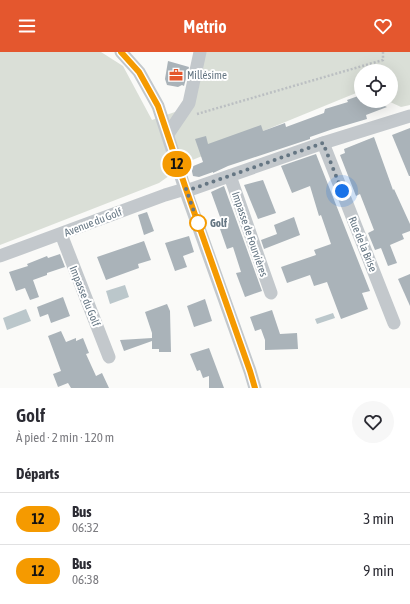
<!DOCTYPE html>
<html lang="fr">
<head>
<meta charset="utf-8">
<style>
	:root { --surface:#fff; --page:#f7f7f7; --text:#2b2b33; --muted:#7c7c81; --line:#e1e1e2; --accent:#e4572e }
	body { margin:0; font-family:"Asap Condensed",sans-serif; background:var(--page); color:var(--text); height:100vh; display:flex; flex-direction:column; font-size:15px; white-space:nowrap }
	* { box-sizing:border-box; margin:0 }
	p { font-size:13px; color:var(--muted) }
	.icon { flex:none; width:22px; height:22px; fill:none; stroke:currentColor; stroke-width:2; stroke-linecap:round; stroke-linejoin:round }
	.map { position:relative; height:336px; overflow:hidden }
	.details { display:flex; flex-direction:column; background:var(--surface); flex:1 }
	.details>* { flex:none }
	.badge { padding:0 8px; border-radius:13px; font-size:14px; line-height:26px }
	.fabs { position:absolute; left:354px; top:12px; display:grid; gap:8px }
	.fabs a { display:grid; place-items:center; width:44px; height:44px; border-radius:50%; background:var(--surface); box-shadow:0 4px 16px #0002; font-size:20px }
	.you { position:absolute; width:20px; height:20px; margin:-10px; border:3px solid #fff; border-radius:50%; background:#1a73e8; box-shadow:0 0 0 6px #1a73e833 }
	.map>.badge { position:absolute; translate:-50% -50%; box-shadow:0 0 0 2px #fff }
	h2 { padding:0 16px; font-size:15px; line-height:36px }
	.round { display:grid; place-items:center; flex:none; width:42px; height:42px; border-radius:21px; background:var(--page) }
	.head { display:flex; align-items:center; justify-content:space-between; height:68px; padding:0 16px }
	h1 { font-size:19px; font-weight:600; line-height:30px }
	ul { padding:0; list-style:none }
	li { display:flex; align-items:center; gap:12px; height:52px; padding:0 16px; border-top:1px solid var(--line) }
	li div { flex:1 }
	li b { display:block; font-size:15px }
	li em { font-style:normal }
	li .badge { min-width:44px; font-weight:700; text-align:center }
	header { display:flex; justify-content:space-between; align-items:center; height:52px; padding:0 16px; background:var(--accent); color:#fff; font-size:18px; font-weight:600 }
	.map>svg:first-child { display:block }
	.green { fill:#dadfd7 }
	.water { fill:#bbc7cb }
	.building { fill:#aab3b9 }
	.lines { fill:none; stroke-linecap:round; stroke-linejoin:round }
	.path { stroke:#bbbfc2; stroke-width:2.5; stroke-dasharray:2 2; stroke-linecap:butt }
	.minor { stroke:#c3c8cc; stroke-width:13 }
	.line-casing { stroke:#fff; stroke-width:9 }
	.line { stroke:#f59a00; stroke-width:6 }
	.walk { stroke:#657683; stroke-width:4; stroke-dasharray:0 7.2 }
	.stop-dot { fill:#fff; stroke:#f59a00; stroke-width:2 }
	.labels { text-anchor:middle; dominant-baseline:central; stroke-width:4; stroke-linejoin:round; paint-order:stroke }
	.poi-label { font-size:11px; fill:#657683; stroke:#fff; text-anchor:start }
	.street-label { font-size:11px; fill:#657683; stroke:#fff }
	.stop-label { font-size:11px; font-weight:bold; fill:#657683; stroke:#fff; text-anchor:start }
</style>
</head>
<body>
<header><svg class="icon" aria-label="menu" viewBox="0 0 24 24"><path d="M4 6h16M4 12h16M4 18h16"/></svg>Metrio<svg class="icon" aria-label="heart" viewBox="0 0 24 24"><path d="M12 20l-8-8c-3-5 5-10 8-4 3-6 11-1 8 4z"/></svg></header>
<div class="map">
<svg width="410" height="336" viewBox="0 0 410 336">
	<rect width="100%" height="100%" fill="#fafaf8"/>
	<path class="green" d="M0,0H101L123,14L152,68L192,54L206,0H410V53L401,55L388,49H391V19H361V39L190,109L159,131L0,193Z"/>
	<g class="water">
		<path d="M125,233L129,245L110,252L106,239Z"/>
		<path d="M26,257L31,269L7,278L3,266Z"/>
		<path d="M333,261L335,266L317,272L315,267Z"/>
	</g>
	<g class="building">
		<path d="M168,9L189,15L184,34L182,33L178,35L167,33L165,27Z"/>
		<path d="M361,43V49H374L387,55L366,63L367,67L333,77L310,85V87L228,114L213,121V120L199,125L193,124L191,115L203,110L195,87L206,84L208,92L261,73L263,79L285,71L286,75L324,61L325,57L348,50L347,48Z"/>
		<path d="M410,76V124H409L392,83Z"/>
		<path d="M374,85L393,138L394,137L410,172V179L402,182L404,187L390,193L397,211L388,214L381,196L375,198L368,181L374,178L360,142L356,144L340,103L345,101L344,97Z"/>
		<path d="M316,102L370,239L362,241L368,257L341,267L327,230L314,234L310,223L287,231L281,215L316,203L314,198L331,192L321,163L319,164L310,134L292,141L281,114Z"/>
		<path d="M263,128L276,161L258,167L244,133Z"/>
		<path d="M224,134L262,239L245,245L236,221L241,220L233,195L227,197L220,177L224,176L211,140Z"/>
		<path d="M147,160L154,179L144,183L138,163Z"/>
		<path d="M294,165L300,183L264,197L261,188L277,182L274,173Z"/>
		<path d="M189,184L194,200L183,204L187,215L175,219L165,191Z"/>
		<path d="M144,189L151,208L138,212L139,216L106,228L97,205Z"/>
		<path d="M60,202L65,215L47,221V223L33,228L39,245L30,248L25,236L16,239L9,220L28,214L27,212L47,204L48,206Z"/>
		<path d="M410,222V254L398,227Z"/>
		<path d="M63,245L70,264L51,271L48,262L40,265L37,255Z"/>
		<path d="M205,247L212,269L194,275L187,254Z"/>
		<path d="M167,252L170,259L171,300H159V297H152V289L124,299L120,288L152,286V281L145,260Z"/>
		<path d="M272,258L280,282L297,281L298,297L265,298V288L261,277L255,279L250,265Z"/>
		<path d="M61,279L66,290L76,286V289L83,286L89,301L86,302L96,324L102,321L109,336H71L68,331L58,335L53,322L61,319L48,284Z"/>
		<path d="M209,296L224,336H209V324L203,326L200,318L197,319L190,302Z"/>
	</g>
	<g class="lines">
		<path class="path" d="M197,62L383,8V0"/>
		<g class="minor">
			<path d="M121,0L139,20L158,54L185,137L250,319L255,336"/>
			<path d="M168,82L189,51L200,0"/>
			<path d="M323,91L394,271"/>
			<path d="M230,124L271,241"/>
			<path d="M61,182L109,305"/>
			<path d="M0,204L165,143L185,137H192L323,91L410,64"/>
		</g>
	</g>
	<g class="lines">
		<g class="line-casing">
			<path id="line" d="M121,0L139,20L158,54L186,137L250,319L255,336"/>
		</g>
		<use href="#line" class="line"/>
		<path class="walk" d="M198,171L186,137H192L323,91L342,139"/>
	</g>
	<defs>
		<g id="office-bare" transform="scale(1.08)"><path d="M-6-3h4V-5.5h4V-3h4V5H-6ZM-1-4.5V-3h2v-1.5ZM-6 0V1H6V0Z" fill="#e4572e" stroke="#fff" stroke-width="2.5" paint-order="stroke"/></g>
	</defs>
	<g fill-rule="evenodd">
		<use href="#office-bare" x="176" y="23"/>
	</g>
	<circle class="stop-dot" cx="198" cy="171" r="8"/>
	<g class="labels">
		<g class="poi-label">
			<text x="187" y="23">Millésime</text>
		</g>
		<g class="street-label">
			<text transform="translate(93 170) rotate(-21)">Avenue du Golf</text>
			<text transform="translate(250 182) rotate(71)">Impasse de Fourvières</text>
			<text transform="translate(363 192) rotate(68)">Rue de la Brise</text>
			<text transform="translate(85 244) rotate(68)">Impasse du Golf</text>
		</g>
		<g class="stop-label">
			<text x="210" y="171">Golf</text>
		</g>
	</g>
</svg>
<div class="fabs">
<a><svg class="icon" aria-label="locate" viewBox="0 0 24 24"><circle cx="12" cy="12" r="6"/><path d="M12 2v4M12 18v4M2 12h4M18 12h4"/></svg></a>
</div>
<div class="you" style="left:342px;top:139px"></div>
<b class="badge" style="left:177px;top:112px;background:#f59a00;color:#111">12</b>
</div>
<section class="details">
<div class="head"><div><h1>Golf</h1><p>À pied · 2 min · 120 m</p></div><a class="round"><svg class="icon" aria-label="heart" viewBox="0 0 24 24"><path d="M12 20l-8-8c-3-5 5-10 8-4 3-6 11-1 8 4z"/></svg></a></div>
<h2>Départs</h2>
<ul>
<li><span class="badge" style="background:#f59a00;color:#111">12</span><div><b>Bus</b><p>06:32</p></div><em>3 min</em></li>
<li><span class="badge" style="background:#f59a00;color:#111">12</span><div><b>Bus</b><p>06:38</p></div><em>9 min</em></li>
</ul>
</section>
</body>
</html>
